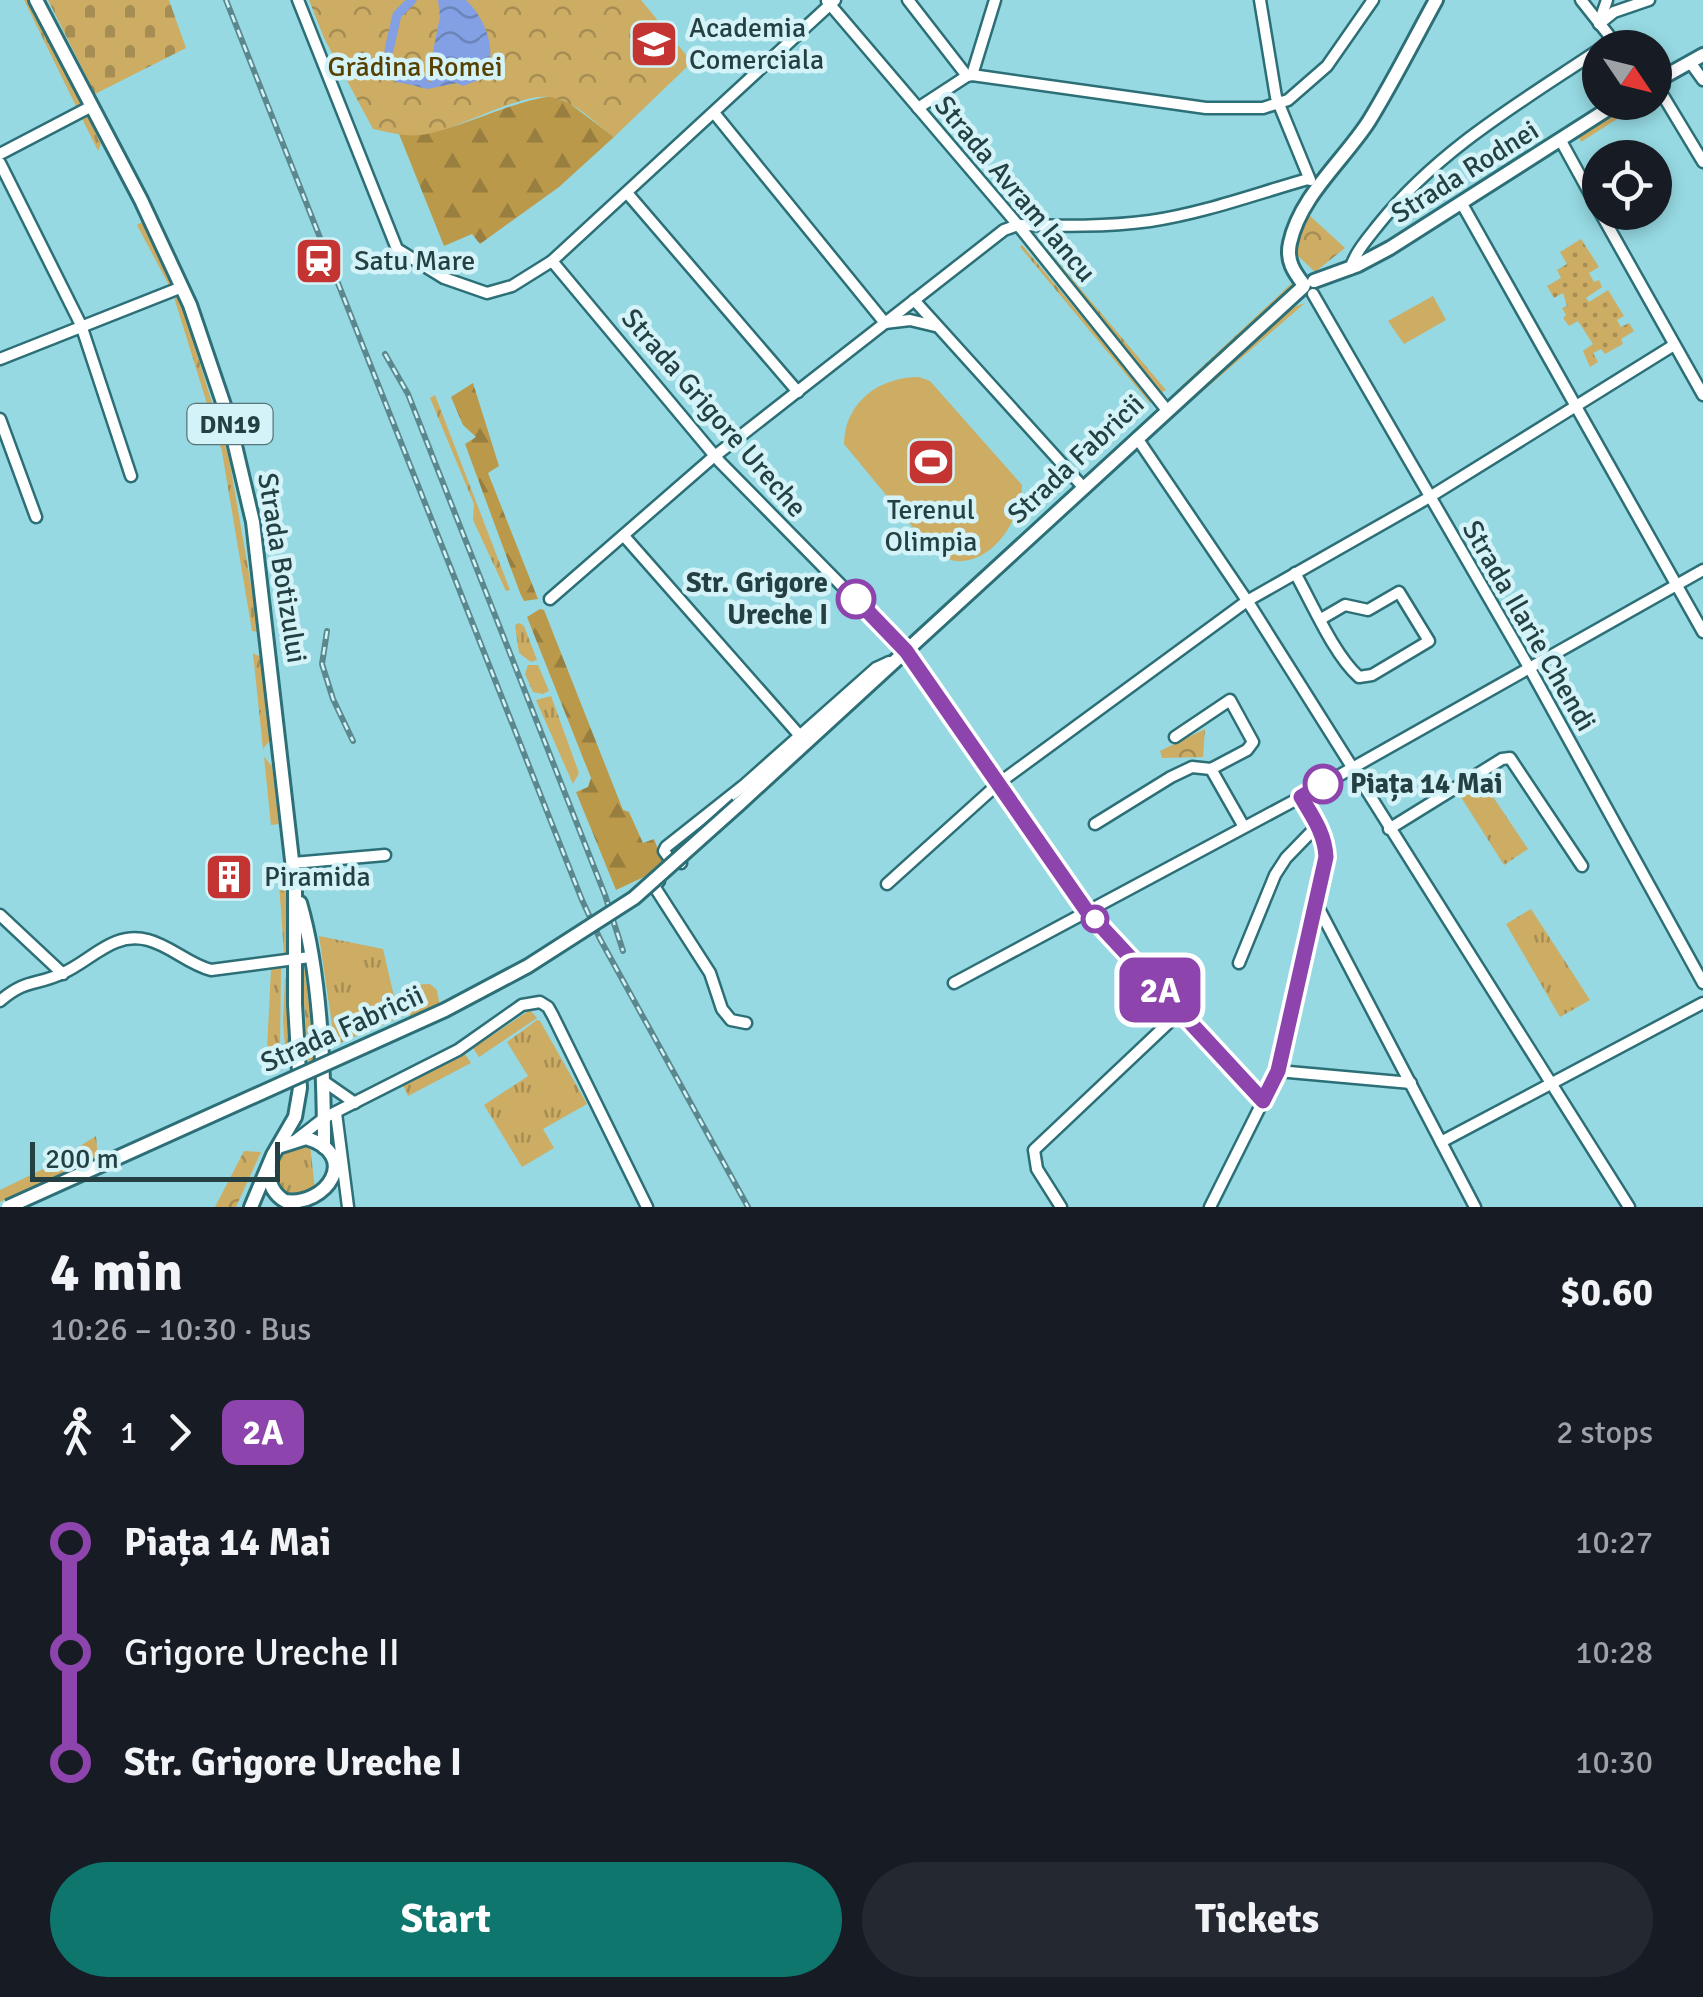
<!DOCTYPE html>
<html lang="en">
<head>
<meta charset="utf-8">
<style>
	:root { --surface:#171b24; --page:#242831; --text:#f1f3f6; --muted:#9ea1a6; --accent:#0f766e }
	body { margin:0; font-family:Signika,sans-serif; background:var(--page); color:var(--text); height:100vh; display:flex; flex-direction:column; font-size:38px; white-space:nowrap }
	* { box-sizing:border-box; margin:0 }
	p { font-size:32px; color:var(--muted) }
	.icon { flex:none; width:55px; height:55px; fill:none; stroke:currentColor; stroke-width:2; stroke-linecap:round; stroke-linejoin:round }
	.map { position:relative; height:1207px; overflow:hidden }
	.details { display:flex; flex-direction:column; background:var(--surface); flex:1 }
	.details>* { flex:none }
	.badge { padding:0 20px; border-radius:15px; font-size:35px; line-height:65px }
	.needle { width:65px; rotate:125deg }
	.controls { position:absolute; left:1582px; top:30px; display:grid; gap:20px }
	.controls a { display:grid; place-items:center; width:90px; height:90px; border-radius:50%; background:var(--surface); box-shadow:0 5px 15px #0003; font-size:50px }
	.scale { position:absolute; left:30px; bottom:25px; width:250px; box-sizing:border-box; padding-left:10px; border:5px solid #244043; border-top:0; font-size:28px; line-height:35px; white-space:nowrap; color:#244043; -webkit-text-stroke:8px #d3f3f8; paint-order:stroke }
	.map>.badge { position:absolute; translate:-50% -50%; box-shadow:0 0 0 5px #fff }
	.legs { display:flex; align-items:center; gap:15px; height:110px; padding:0 50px; font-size:32px }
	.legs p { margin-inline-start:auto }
	.summary { display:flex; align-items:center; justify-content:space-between; height:170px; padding:0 50px }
	h1 { font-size:55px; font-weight:700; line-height:75px }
	.button { display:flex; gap:20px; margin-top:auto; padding:20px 50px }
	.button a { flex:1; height:115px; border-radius:60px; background:var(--accent); color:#fff; font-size:40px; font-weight:700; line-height:115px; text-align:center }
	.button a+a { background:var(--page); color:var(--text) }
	ul { padding:0 50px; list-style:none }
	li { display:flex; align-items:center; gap:35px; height:110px; font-size:38px }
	li i { display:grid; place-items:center; width:15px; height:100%; margin:0 12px; background:currentColor }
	li i::after { content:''; width:25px; height:25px; margin:-12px; border:8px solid; border-radius:50%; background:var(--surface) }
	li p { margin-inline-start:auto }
	li:first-child i { background:linear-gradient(#0000 50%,currentColor 0) }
	li:last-child i { background:linear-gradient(currentColor 50%,#0000 0) }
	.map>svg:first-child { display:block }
	.grass { fill:url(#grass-tufts) }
	.forest { fill:url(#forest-firs) }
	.cemetery { fill:url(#cemetery-stones) }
	.park { fill:url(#park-crowns) }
	.garden { fill:url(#garden-dots) }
	.pitch { fill:#cdac63 }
	.water { fill:url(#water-waves) }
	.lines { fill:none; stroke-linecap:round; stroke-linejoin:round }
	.canal { stroke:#83a0e4; stroke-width:9 }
	.minor-casing { stroke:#2c6f77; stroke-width:15 }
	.major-casing { stroke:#2c6f77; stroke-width:18 }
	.minor { stroke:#fff; stroke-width:10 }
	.major { stroke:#fff; stroke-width:12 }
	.rail-casing { stroke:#5a888e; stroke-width:6 }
	.rail { stroke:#d3f3f8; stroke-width:2.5; stroke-dasharray:8; stroke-linecap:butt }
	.major-bridge-casing { stroke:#2c6f77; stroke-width:18; stroke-linecap:butt }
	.major-bridge { stroke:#fff; stroke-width:12 }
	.line-1-casing { stroke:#fff; stroke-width:22 }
	.line-1 { stroke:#8e44ad; stroke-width:15 }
	.stop-1-dot { fill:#fff; stroke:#8e44ad; stroke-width:5 }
	.labels { text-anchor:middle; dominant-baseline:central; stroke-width:9; stroke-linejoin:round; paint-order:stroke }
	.shield { fill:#d3f3f8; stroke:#587679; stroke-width:2.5 }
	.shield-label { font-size:25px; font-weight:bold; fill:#244043 }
	.poi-label { font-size:28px; fill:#244043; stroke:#d3f3f8; text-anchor:start }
	.park-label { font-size:28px; fill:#584100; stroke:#d3f3f8 }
	.street-label { font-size:28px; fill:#244043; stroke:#d3f3f8 }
	.stop-label { font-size:28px; font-weight:bold; fill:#244043; stroke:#d3f3f8; text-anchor:end }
</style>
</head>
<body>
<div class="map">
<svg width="1703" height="1207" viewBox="0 0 1703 1207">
	<defs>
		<pattern id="grass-tufts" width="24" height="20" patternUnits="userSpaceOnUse" patternTransform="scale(2.5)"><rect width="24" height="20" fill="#cdac63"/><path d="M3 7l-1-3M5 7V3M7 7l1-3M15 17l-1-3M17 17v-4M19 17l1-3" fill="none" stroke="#a68d53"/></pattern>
		<pattern id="forest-firs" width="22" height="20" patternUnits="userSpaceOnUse" patternTransform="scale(2.5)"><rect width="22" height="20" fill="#bb994a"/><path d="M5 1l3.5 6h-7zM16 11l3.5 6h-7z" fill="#987e3f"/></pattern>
		<pattern id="cemetery-stones" width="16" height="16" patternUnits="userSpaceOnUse" patternTransform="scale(2.5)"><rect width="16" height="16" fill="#cdac63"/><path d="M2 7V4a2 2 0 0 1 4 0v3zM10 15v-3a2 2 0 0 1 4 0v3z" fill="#a68d53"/></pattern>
		<pattern id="park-crowns" width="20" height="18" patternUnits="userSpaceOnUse" patternTransform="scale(2.5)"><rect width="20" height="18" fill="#cdac63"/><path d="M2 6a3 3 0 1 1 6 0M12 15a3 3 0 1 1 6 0" fill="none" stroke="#a68d53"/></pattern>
		<pattern id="garden-dots" width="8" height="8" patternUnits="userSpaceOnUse" patternTransform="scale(2.5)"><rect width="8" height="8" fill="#cdac63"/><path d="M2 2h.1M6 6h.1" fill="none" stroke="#a68d53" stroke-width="1.8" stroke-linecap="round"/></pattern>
		<pattern id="water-waves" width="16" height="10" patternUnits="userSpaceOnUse" patternTransform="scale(2.5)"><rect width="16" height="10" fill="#83a0e4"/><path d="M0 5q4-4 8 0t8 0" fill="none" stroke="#6b84ba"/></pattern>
	</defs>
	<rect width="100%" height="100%" fill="#96d9e2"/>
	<g class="grass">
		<path d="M24,0H31L101,144L98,151Z"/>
		<path d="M1631,103H1642L1581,142L1579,137Z"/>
		<path d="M142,222L177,289L229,458L259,632L252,631L222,452L172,291L137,225Z"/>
		<path d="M1035,235L1166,390L1162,392L1033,237Z"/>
		<path d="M1022,245L1152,400L1150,403L1020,247Z"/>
		<path d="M1293,282L1294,289L1287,297L1175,392Z"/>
		<path d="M1305,303L1160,428L1157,427L1217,371L1294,307Z"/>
		<path d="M435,395L510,590L506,591L473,520L474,504L430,398Z"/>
		<path d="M519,623L524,626L537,660L531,662L519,653L515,625Z"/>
		<path d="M253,653L261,657L271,739L263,749Z"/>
		<path d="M528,665H538L549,691L543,694L533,692L525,674Z"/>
		<path d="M551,696L579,773L573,784L536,700Z"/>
		<path d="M264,757L272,766L279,824L271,825Z"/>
		<path d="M1481,779L1528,849L1504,865L1459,794Z"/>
		<path d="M279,882L286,884L291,963L285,968Z"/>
		<path d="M1531,909L1590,1000L1560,1017L1506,924Z"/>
		<path d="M319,936L383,949L393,992L403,1016L335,1045Z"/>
		<path d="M301,963L304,966L319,1078L310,1080Z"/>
		<path d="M281,968L280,1051L267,1050L271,969Z"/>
		<path d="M285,978L292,981L293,1054L286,1061L283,1021Z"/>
		<path d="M430,984L437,990L442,1018L415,1028L409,1013L408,985Z"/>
		<path d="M530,1010L537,1018L479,1057L473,1048Z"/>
		<path d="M537,1020L540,1021L587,1104L543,1129L554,1148L522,1167L484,1105L528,1076L507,1042Z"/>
		<path d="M465,1054L471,1063L408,1096L403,1085Z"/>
		<path d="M96,1136L98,1157L0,1202V1190L45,1168Z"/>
		<path d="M300,1143L310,1145L316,1198L299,1202L275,1188L271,1167L284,1148Z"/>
	</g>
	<g class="forest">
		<path d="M552,96L569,103L614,137L559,187L480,244L472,234L444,246L399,134C453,137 500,103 552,96Z"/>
		<path d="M473,383L499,466L488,473L538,599L524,601L520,593L465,444L476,437L463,425L451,397Z"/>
		<path d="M540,609L544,610L623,810L629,812L643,843L654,839L663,862L646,876L616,890L576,792L588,787L591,778L527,617Z"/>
	</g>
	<path class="cemetery" d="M48,0H169L186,48L95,94Z"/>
	<g class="park">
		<path d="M309,0H641L692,62L614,137C596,124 577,103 555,98C523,89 457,132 420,135C405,137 388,132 373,129L324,38Z"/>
		<path d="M1308,214L1345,248L1315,272L1295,253L1298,231Z"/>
		<path d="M1205,729L1203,757L1162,758L1160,751Z"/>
		<path d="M244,1151L261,1152L236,1207H215Z"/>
	</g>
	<path class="garden" d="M1581,239L1599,267L1589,273L1594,282L1599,280L1602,287L1586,298L1589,302L1608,290L1624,316L1617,320L1621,327L1629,323L1634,331L1621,339L1623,344L1605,354L1601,349L1593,353L1598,362L1590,367L1583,351L1593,344L1578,321L1569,326L1563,318L1566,315L1562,308L1567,306L1563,293L1554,298L1547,286L1561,278L1557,270L1567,264L1560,252Z"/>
	<g class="pitch">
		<path d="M1433,296L1446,320L1404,344L1388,321Z"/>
		<path d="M919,377L930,381L1022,485C1022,518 993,564 956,561C948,560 940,555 934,553L844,444C845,401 880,377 919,377Z"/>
	</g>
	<path class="water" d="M409,0H412C391,21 380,52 398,78L431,82L436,73L432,56L440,17L438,0H466C486,19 499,53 484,78L463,86L457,83L427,89L396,81C379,53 386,22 409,0Z"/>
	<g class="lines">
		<g class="canal">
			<path d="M389,50L397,15L412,0"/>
			<path d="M391,65L398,78L424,81"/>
		</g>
		<g class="minor-casing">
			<g id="minor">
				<path d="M298,0L397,249L444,278L487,293L512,286L552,261L835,0"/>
				<path d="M908,0L967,76"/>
				<path d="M1260,0L1276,97L1310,180"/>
				<path d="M1581,0L1619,48"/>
				<path d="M827,1L1018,225L1166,409"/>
				<path d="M1599,23L1607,0"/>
				<path d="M1599,24L1614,12L1649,0"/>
				<path d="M1690,62L1703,80"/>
				<path d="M972,75L995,0"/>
				<path d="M1659,89L1703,162"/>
				<path d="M918,108L967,76L972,75L1206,108H1263L1288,100L1327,66L1373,0"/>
				<path d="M715,114L885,323L910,320L935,326"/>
				<path d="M1561,141L1600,212"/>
				<path d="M0,154L90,107"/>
				<path d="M0,163L81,325L131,476"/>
				<path d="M628,194L798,392"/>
				<path d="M1462,204L1703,632"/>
				<path d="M1600,212L1703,395"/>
				<path d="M552,261L720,462L900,645L1086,910L1263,1101"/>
				<path d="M1350,269C1356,251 1368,238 1379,224C1439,149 1521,102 1600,49"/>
				<path d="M1313,294L1530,669L1703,983"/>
				<path d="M914,300L1083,487"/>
				<path d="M0,359L182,287"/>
				<path d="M0,419L36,517"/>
				<path d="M1137,438L1250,605L1629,1207"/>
				<path d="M624,536L801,737"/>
				<path d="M1295,573C1312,603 1334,655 1359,677L1372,675L1429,641L1399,592L1368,610L1345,605L1321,619"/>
				<path d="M550,599L711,459L1004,230L1018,225C1062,226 1106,227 1150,221C1204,213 1255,194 1308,179"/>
				<path d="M1211,769L1244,827"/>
				<path d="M1095,824L1171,777L1192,767L1211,769L1247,750L1253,742L1230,700L1175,737"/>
				<path d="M1389,829L1502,759L1510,758L1582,866"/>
				<path d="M293,863L385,855"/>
				<path d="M681,863L671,861L664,851L666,847L743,786L876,668L889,662"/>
				<path d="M659,881L654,886L710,973L722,1009L731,1020L746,1023"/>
				<path d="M887,884L999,783L1247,601L1428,498L1674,345"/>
				<path d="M1317,905L1475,1207"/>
				<path d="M0,915L63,974"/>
				<path d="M1239,963L1275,875L1286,858L1318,825"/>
				<path d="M954,983L1301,797L1703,570"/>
				<path d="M0,1001C27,978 36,986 63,973C92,960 113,931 148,940C171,946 188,964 211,970L310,957"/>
				<path d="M1278,1071L1411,1083"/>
				<path d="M322,1080L355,1103"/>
				<path d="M336,1113L348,1207"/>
				<path d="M297,1139L324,1118L458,1050L522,1005L540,1002L548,1007L553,1016L647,1207"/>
				<path d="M1441,1142L1703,1003"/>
				<path d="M1061,1207L1037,1169L1034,1150L1180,1012"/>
				<path d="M1210,1207L1278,1071L1315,912L1326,857V843L1301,797"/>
			</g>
		</g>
		<g class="major-casing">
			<g id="major">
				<path d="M36,0L141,200L190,305L229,420L253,522L295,886V1004L300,1088L295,1117L273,1155L251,1207"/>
				<path d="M1660,79L1703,55"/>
				<path d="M1655,90L1662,85L1660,79"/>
				<path d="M1314,281L1358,265L1390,248L1619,102"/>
				<path d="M1304,285C1294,272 1286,261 1290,243C1300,196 1344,160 1369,121C1393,82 1414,40 1436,0"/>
				<path d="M738,805L1303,287"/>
				<path d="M300,903C321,975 324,1072 324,1147"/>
				<path d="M269,1168C268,1182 272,1193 285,1201C326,1207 362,1155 306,1138L281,1146"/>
			</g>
		</g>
		<use href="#minor" class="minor"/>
		<use href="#major" class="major"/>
		<g class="rail-casing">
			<g id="rail">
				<path d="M226,0L582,900L600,939L748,1207"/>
				<path d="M385,354L408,394L605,895L623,951"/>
				<path d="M327,631L322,664L333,699L353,741"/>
			</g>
		</g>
		<use href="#rail" class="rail"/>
		<g class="major-bridge-casing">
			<path id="major-bridge" d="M8,1207L445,1010L528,966L634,898L738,805"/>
		</g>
		<use href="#major-bridge" class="major-bridge"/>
	</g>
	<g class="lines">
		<g class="line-1-casing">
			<path id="line-1" d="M856,599L906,651L1086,910L1263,1101L1278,1071L1326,857C1325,834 1313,817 1301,797L1323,784"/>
		</g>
		<use href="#line-1" class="line-1"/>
	</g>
	<defs>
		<g id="university-square" transform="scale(2.5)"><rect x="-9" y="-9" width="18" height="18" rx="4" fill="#c33432" stroke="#d3f3f8"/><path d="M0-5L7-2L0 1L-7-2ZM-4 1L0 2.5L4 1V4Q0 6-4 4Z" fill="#fff"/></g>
		<g id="station-square" transform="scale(2.5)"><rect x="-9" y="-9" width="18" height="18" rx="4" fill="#c33432" stroke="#d3f3f8"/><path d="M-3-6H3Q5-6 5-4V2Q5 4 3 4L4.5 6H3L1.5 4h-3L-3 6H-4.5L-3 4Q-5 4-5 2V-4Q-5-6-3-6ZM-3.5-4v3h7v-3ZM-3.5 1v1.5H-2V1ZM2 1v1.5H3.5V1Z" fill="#fff"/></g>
		<g id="stadium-square" transform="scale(2.5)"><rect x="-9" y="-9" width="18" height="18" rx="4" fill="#c33432" stroke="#d3f3f8"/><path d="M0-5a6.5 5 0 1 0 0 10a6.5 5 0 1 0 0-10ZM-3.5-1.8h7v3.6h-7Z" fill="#fff"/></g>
		<g id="building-square" transform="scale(2.5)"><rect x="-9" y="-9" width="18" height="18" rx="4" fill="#c33432" stroke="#d3f3f8"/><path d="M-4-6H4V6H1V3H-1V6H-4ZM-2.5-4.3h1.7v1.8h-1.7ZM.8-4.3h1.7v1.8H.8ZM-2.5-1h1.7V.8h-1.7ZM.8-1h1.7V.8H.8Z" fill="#fff"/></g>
	</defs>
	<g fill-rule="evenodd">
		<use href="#university-square" x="654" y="44"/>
		<use href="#station-square" x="319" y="261"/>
		<use href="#stadium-square" x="931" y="462"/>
		<use href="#building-square" x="229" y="877"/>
	</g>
	<g class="stop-1-dot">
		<circle cx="856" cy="599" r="18"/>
		<circle cx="1323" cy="784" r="18"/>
		<circle cx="1095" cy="919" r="12"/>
	</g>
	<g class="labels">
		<rect class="shield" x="187.5" y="404" width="85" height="40" rx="8"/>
		<g class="shield-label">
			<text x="230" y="424">DN19</text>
		</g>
		<g class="poi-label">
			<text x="689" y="28">Academia<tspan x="689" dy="32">Comerciala</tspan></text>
			<text x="354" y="261">Satu Mare</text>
			<text x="931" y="510" text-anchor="middle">Terenul<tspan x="931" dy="32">Olimpia</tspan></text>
			<text x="264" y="877">Piramida</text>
		</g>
		<g class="park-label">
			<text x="415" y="67">Grădina Romei</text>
		</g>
		<g class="street-label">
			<text transform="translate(1465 172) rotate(-32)">Strada Rodnei</text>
			<text transform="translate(1015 189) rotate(50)">Strada Avram Iancu</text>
			<text transform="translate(714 413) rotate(49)">Strada Grigore Ureche</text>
			<text transform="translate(1076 459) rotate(-43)">Strada Fabricii</text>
			<text transform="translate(282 568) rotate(81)">Strada Botizului</text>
			<text transform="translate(1529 626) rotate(60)">Strada Ilarie Chendi</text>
			<text transform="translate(342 1029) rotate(-24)">Strada Fabricii</text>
		</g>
		<g class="stop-label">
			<text x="828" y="583">Str. Grigore<tspan x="828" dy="32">Ureche I</tspan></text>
			<text x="1350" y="784" text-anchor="start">Piața 14 Mai</text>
		</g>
	</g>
</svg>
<div class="controls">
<a><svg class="needle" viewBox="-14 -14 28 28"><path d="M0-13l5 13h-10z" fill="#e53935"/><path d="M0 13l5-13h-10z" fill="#9ea1a6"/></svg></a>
<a><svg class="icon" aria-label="locate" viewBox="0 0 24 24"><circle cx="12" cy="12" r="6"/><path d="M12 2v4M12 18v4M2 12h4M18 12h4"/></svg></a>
</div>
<div class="scale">200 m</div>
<b class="badge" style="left:1160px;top:990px;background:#8e44ad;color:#fff">2A</b>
</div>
<section class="details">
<div class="summary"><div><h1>4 min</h1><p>10:26 – 10:30 · Bus</p></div><b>$0.60</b></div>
<div class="legs"><svg class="icon" aria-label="walk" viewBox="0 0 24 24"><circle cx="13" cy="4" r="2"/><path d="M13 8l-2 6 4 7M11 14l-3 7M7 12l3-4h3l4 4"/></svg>1<svg class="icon" aria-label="forward" viewBox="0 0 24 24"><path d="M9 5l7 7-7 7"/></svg><b class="badge" style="background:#8e44ad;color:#fff">2A</b><p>2 stops</p></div>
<ul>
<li><i style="color:#8e44ad"></i><b>Piața 14 Mai</b><p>10:27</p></li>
<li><i style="color:#8e44ad"></i><span>Grigore Ureche II</span><p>10:28</p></li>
<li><i style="color:#8e44ad"></i><b>Str. Grigore Ureche I</b><p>10:30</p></li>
</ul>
<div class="button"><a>Start</a><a>Tickets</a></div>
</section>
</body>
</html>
